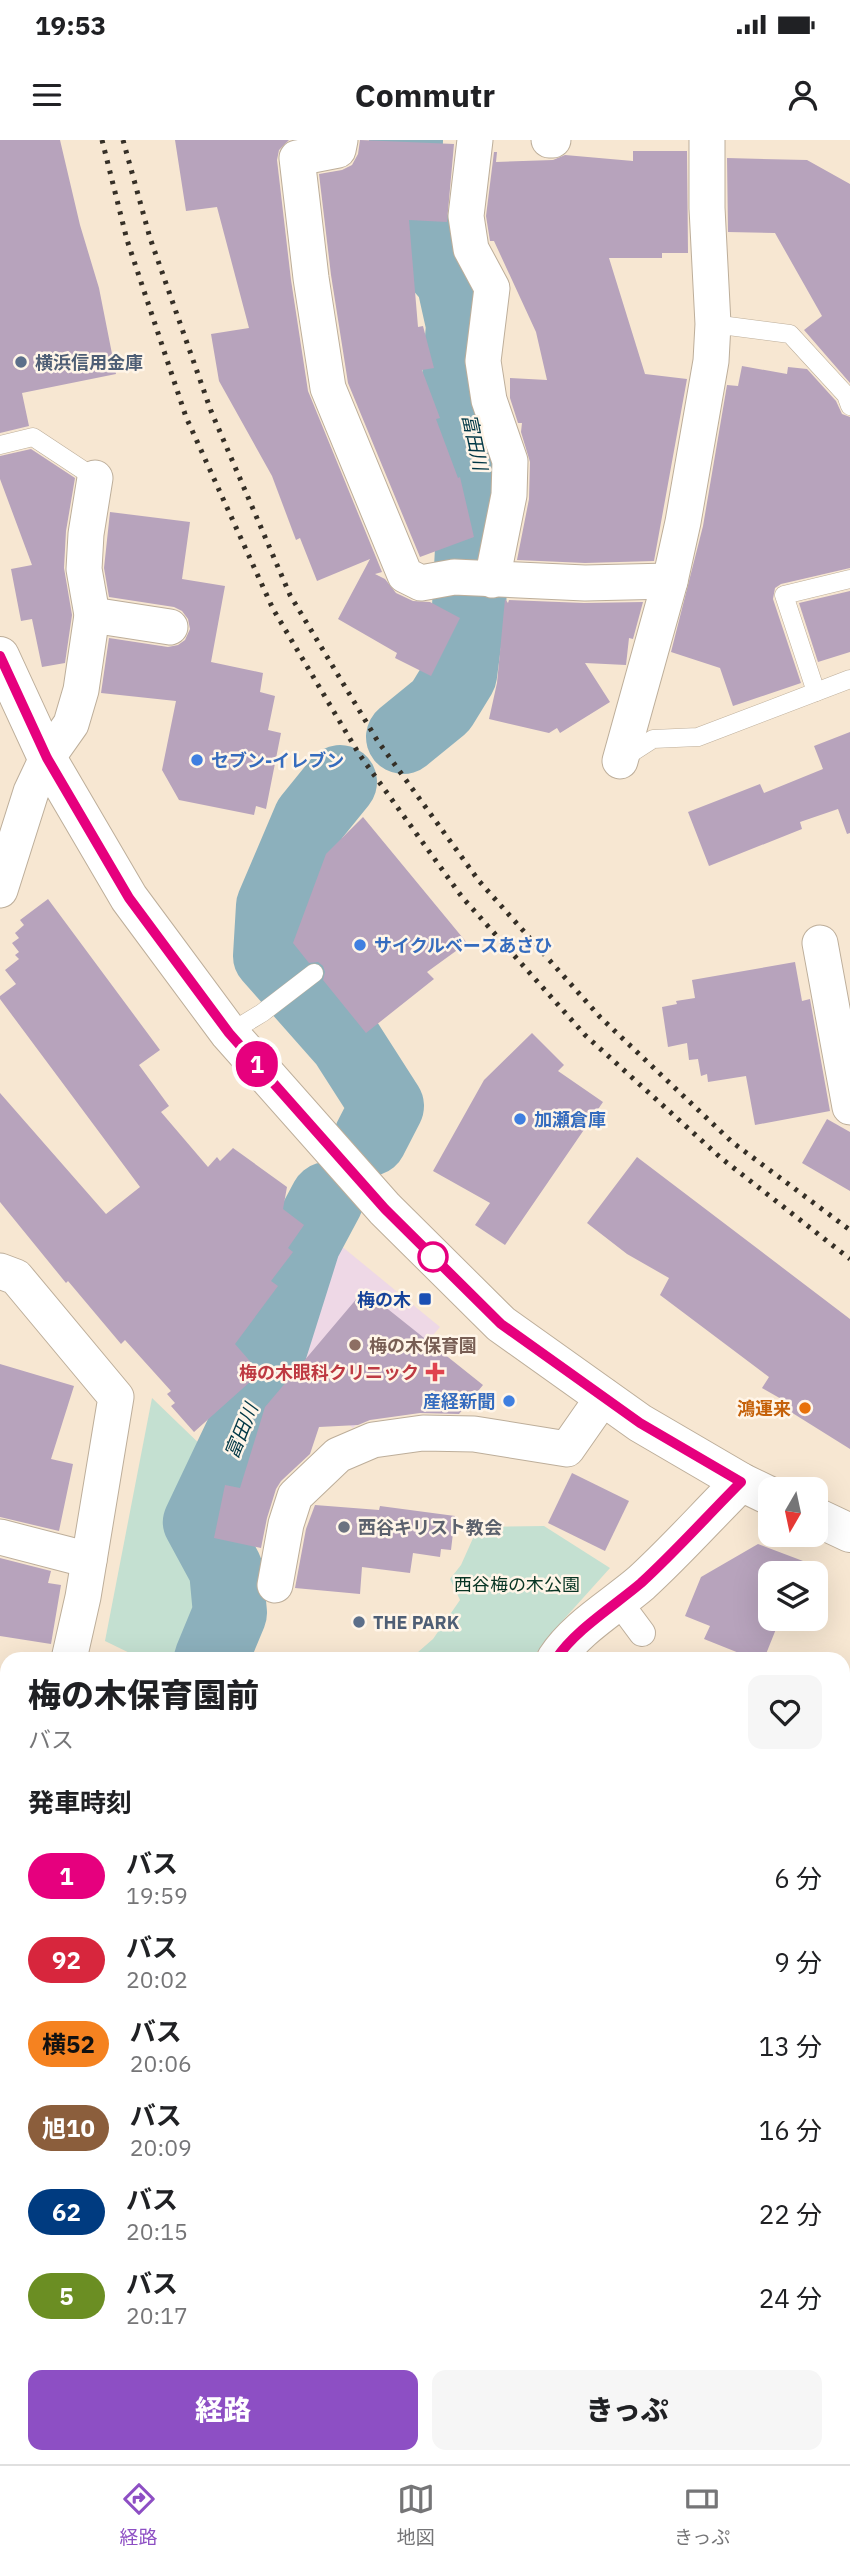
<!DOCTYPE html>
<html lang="ja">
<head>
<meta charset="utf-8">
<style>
	:root { --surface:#fff; --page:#f6f6f6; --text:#202124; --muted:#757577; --line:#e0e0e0; --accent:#8d4fc4 }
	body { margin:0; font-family:"IBM Plex Sans","Noto Sans JP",sans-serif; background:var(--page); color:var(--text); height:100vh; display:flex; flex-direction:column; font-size:26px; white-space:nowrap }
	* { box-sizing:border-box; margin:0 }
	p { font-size:23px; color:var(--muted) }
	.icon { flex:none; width:38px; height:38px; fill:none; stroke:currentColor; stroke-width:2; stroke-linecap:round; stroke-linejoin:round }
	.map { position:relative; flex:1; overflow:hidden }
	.drawer { position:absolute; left:0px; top:1512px; width:850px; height:812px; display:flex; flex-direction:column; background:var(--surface); border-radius:21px 21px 0 0; box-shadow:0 7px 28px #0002 }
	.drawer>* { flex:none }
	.badge { padding:0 14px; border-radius:23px; font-size:24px; line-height:46px }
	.needle { width:46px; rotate:189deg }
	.buttons { position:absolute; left:758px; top:1337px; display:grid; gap:14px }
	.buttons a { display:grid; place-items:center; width:70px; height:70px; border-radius:14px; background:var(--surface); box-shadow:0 7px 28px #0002; font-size:35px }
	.map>.badge { position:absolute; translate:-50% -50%; box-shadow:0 0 0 4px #fff }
	h2 { padding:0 28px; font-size:26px; line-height:63px }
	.round { display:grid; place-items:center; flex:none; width:74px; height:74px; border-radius:14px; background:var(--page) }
	.head { display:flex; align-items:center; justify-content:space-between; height:119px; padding:0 28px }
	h1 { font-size:33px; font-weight:800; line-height:52px }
	.button { display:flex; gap:14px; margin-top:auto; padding:14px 28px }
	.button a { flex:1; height:80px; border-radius:14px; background:var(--accent); color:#fff; font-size:28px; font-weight:800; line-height:80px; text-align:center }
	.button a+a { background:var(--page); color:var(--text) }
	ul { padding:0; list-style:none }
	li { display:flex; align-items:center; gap:21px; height:84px; padding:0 28px }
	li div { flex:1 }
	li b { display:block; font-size:26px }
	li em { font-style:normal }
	li .badge { min-width:77px; font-weight:700; text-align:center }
	.status { display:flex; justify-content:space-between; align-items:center; height:49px; padding:0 35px; background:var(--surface); direction:ltr }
	.status svg { height:19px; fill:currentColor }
	header { display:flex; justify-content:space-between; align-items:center; height:91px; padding:0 28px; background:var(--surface); font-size:32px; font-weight:800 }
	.dock { display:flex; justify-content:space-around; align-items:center; height:98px; border-top:2px solid var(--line); background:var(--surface); font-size:19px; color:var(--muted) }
	.dock a { display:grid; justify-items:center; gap:4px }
	.dock .on { color:var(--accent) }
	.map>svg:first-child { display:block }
	.education { fill:#eed8e6 }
	.green { fill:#c4e0d1 }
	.forest { fill:#9ebead }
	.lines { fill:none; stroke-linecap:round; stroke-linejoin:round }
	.river { stroke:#8cb0bc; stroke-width:74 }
	.building { fill:#b7a3bc }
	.service-casing { stroke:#bdae9a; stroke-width:19 }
	.pedestrian-casing { stroke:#bdae9a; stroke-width:28 }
	.minor-casing { stroke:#bdae9a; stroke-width:37 }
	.secondary-casing { stroke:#bdae9a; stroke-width:40 }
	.trunk-casing { stroke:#bdae9a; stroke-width:40 }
	.service { stroke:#fff; stroke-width:18 }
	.pedestrian { stroke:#fff; stroke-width:26 }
	.minor { stroke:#fff; stroke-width:35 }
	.secondary { stroke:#fff; stroke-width:38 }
	.trunk { stroke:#fff; stroke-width:38 }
	.rail { stroke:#352f26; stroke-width:5; stroke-dasharray:3.5 7; stroke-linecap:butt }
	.line-casing { stroke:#fff; stroke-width:16 }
	.line { stroke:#e6007e; stroke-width:10 }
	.service-dot { fill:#5c6f8a; stroke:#fff5e8; stroke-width:2.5 }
	.shop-dot { fill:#3f7fe0; stroke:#fff5e8; stroke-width:2.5 }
	.stop-dot { fill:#fff; stroke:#e6007e; stroke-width:3.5 }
	.transit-dot { fill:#1a4fb4; stroke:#fff5e8; stroke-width:2.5 }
	.education-dot { fill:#8d6e63; stroke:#fff5e8; stroke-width:2.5 }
	.health-dot { fill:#e0444e; stroke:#fff5e8; stroke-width:2.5 }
	.food-dot { fill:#e8710a; stroke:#fff5e8; stroke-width:2.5 }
	.worship-dot { fill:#6b7280; stroke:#fff5e8; stroke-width:2.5 }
	.labels { text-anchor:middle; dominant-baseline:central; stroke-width:5; stroke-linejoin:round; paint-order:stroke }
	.service-label { font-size:18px; font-weight:bold; fill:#4e5e75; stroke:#fff5e8; text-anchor:start }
	.shop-label { font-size:18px; font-weight:bold; fill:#366cbe; stroke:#fff5e8; text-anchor:start }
	.transit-label { font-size:18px; font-weight:bold; fill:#164399; stroke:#fff5e8; text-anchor:end }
	.education-label { font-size:18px; font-weight:bold; fill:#785e54; stroke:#fff5e8; text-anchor:start }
	.health-label { font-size:18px; font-weight:bold; fill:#be3a42; stroke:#fff5e8; text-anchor:end }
	.food-label { font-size:18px; font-weight:bold; fill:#c56008; stroke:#fff5e8; text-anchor:end }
	.worship-label { font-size:18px; font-weight:bold; fill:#5b616d; stroke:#fff5e8; text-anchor:start }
	.park-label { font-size:18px; fill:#083524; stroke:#fff5e8 }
	.water-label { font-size:19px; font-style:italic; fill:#003745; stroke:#fff5e8 }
</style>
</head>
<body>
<div class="status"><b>19:53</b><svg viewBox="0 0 49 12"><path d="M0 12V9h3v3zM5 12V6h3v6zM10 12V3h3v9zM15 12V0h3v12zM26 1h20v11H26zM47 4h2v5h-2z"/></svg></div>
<header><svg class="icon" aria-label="menu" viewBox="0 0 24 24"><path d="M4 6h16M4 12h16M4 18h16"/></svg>Commutr<svg class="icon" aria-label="person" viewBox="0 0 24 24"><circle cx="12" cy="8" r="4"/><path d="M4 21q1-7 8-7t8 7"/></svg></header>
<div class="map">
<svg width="850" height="2324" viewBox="0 0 850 2324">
	<rect width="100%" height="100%" fill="#f7e7d2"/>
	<path class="education" d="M334,1100L440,1187L353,1288L301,1244L292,1254L273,1238L316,1115Z"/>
	<g class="green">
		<path d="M152,1258L208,1312L204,1328L192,1330L186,1385L180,1398L215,1462L195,1471L173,1519H142L105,1501Z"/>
		<path d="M544,1386L610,1428L547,1498L532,1519H410L433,1499L460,1460L450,1439L461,1425L478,1387Z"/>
		<path d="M224,1477L205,1519H190L207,1481Z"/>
	</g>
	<path class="forest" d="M0,2282L7,2285V2317H101L112,2324H0Z"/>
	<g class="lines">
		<g class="river">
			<path d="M403,597L441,566L460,535L469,467L472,409L485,351L475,287L459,238L463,185L453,140L420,102L404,71L406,0"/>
			<path d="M340,642L310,679L273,766L270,816L346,902L387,966L370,999"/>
			<path d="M211,1519L230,1473L226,1430L200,1382L247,1283L304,1102L327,1059"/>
			<path d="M124,2317L136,2324"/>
		</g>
	</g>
	<g class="building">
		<path d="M0,0H60L80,85L99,148L116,234L22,253L29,286L0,293Z"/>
		<path d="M175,0H289L279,10L277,20L291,140L308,251L382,432L375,434L385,439L396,453L413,461L430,462L460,478L431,536L395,518L397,513L338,479L370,419L317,441L300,398L296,400L272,336L219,241L211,194L249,188L217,67L186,71Z"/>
		<path d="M360,0L454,4L447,82L409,80L418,187L423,186L434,228L422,230L440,278L436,279L458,338L460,337L474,397L420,417L348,243L331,135L319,34L342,30L352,25L358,14Z"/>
		<path d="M633,11H687L688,113H662V118H609L645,234L687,239L654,421L585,423L517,420L529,359L530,322L521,292L522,283H518L510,258V238L547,240L536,192L494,101H490L486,76L494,12H497L496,22L553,20L565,15L633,21Z"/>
		<path d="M727,18L807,20L850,44V243L804,190L822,176L775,93L728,92Z"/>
		<path d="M742,226L787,234L788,227L807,229L836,261L842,274L850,277V428L781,444L775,448L773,459L801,543L733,566L720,528L671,512L703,386L727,245L738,246Z"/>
		<path d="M31,309L75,338L66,391L64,428L72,475L65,523L42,527L32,479L21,481L11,429L32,425L0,339V316Z"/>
		<path d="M110,372L190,382L182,439L225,446L211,522L263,533L260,552L275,556L268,590L281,593L266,669L256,666L254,675L179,660L162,630L176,561L101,553L109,498L168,507L178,505L185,500L190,489L188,479L182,471L174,467L109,457L104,428Z"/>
		<path d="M850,451V512L818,522L799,463Z"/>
		<path d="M505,459L508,463L509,460L584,463L643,462L633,499L629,498L626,525L585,523L610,562L560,593L557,588L549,593L489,579L497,543Z"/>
		<path d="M850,592V693L847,694L838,669L800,682L802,689L709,726L688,672L760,644L764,653L823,629L814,606Z"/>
		<path d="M363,677L467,803L427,832L434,839L366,893L323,840L325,832L323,826L318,822L309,823L293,803L326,714Z"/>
		<path d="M48,759L160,910L139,925L169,966L161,972L208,1027L217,1017L220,1021L233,1008L287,1047L283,1069L304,1085L288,1108L293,1112L271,1141L278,1146L235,1204L260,1233L194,1292L171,1266L175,1263L167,1254L171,1251L125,1200L121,1204L68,1141L66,1143L0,1062V953L106,1074L140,1047L0,859V856L16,844L5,830L19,819L15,815L19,812L12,803L19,798L15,793L24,785L20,780Z"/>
		<path d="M795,822L802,861L810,859L830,971L755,985L746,936L708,942L707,934L701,936L698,919L689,920L687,903L668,907L662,867L677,864L676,861L695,858L692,840Z"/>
		<path d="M532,893L564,925L558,931L603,962L505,1105L475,1085L490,1063L433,1031L484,940Z"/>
		<path d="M827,979L850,992V1051L802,1023Z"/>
		<path d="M637,1017L850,1179V1309L786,1269L790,1264L762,1248L769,1237L660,1155L669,1138L627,1114L587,1083Z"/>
		<path d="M364,1150L483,1245L459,1274L420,1273L370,1280L358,1285L319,1287L310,1314L281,1341L276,1349L267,1378L261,1408L214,1398L225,1345L240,1348L265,1267Z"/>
		<path d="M0,1224L74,1246L51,1319L73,1324L59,1391L0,1377Z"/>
		<path d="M572,1333L629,1361L605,1411L548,1383Z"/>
		<path d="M315,1365L379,1370L380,1366L455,1376L451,1410L441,1409L440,1417L413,1413L410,1433L362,1427L360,1454L295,1448L306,1389Z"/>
		<path d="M758,1404L803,1421L798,1433H770V1479H780L764,1519H754L704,1499L710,1486L685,1476L701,1437Z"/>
		<path d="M0,1418L51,1431L48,1443L61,1445L51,1504L0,1496Z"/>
	</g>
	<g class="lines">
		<g class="service-casing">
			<g id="service">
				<path d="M713,184L790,194L846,255L850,266"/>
				<path d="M0,305L33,297L95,338"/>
				<path d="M816,552L784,455L850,439"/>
				<path d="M622,619L653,599L698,597L850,539"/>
				<path d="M229,893L262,873L314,833"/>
			</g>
		</g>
		<g class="pedestrian-casing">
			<path id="pedestrian" d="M619,1462L642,1493"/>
		</g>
		<g class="minor-casing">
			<g id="minor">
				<path d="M340,0L338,10L297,18L311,138L328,248L405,435L421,443L454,437L585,443L670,441"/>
				<path d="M475,0L466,76L471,109L492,148L483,221L489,260L510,321L509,355L492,440"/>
				<path d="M549,0H553"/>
				<path d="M92,475L170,487"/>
				<path d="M620,621L670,441L683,382L711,221L713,184L707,68V0"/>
				<path d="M0,750L31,652L47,618L71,584L81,550L92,475L84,429L86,394L95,338"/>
				<path d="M820,803L850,967"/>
				<path d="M0,1131L16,1137L116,1257L83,1457L69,1519"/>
				<path d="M0,1397L89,1420"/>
				<path d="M275,1445L286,1384L295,1356L338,1315L373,1300L423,1293L474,1294L567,1309L604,1256"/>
				<path d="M0,1629L7,1630"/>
				<path d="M0,1671L7,1657"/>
				<path d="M0,1962L7,1936"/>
				<path d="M765,2317L782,2324"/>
				<path d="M598,2324L600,2317"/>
			</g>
		</g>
		<g class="secondary-casing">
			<g id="secondary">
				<path d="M556,1519C576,1488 613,1467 641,1443C676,1411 707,1376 741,1342"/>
				<path d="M433,2324L434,2317"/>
			</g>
		</g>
		<g class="trunk-casing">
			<g id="trunk">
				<path d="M0,516L47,618L129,758L229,893L385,1069L501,1184L640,1283L741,1342L770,1356"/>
				<path d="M816,1377L850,1393"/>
			</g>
		</g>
		<use href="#service" class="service"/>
		<use href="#pedestrian" class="pedestrian"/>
		<use href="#minor" class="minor"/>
		<use href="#secondary" class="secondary"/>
		<use href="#trunk" class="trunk"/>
		<g class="rail">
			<path d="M102,0L127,100L186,277L273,469L359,614L462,757L585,895L721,1018L850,1119"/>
			<path d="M123,0L150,98L211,271L290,455L377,600L479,741L600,877L732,1002L850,1090"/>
		</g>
	</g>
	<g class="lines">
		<g class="line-casing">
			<path id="line" d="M0,516L47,618L129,758L229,893L385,1069L501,1184L640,1283L741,1342C707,1376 676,1411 641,1443C614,1466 575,1490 556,1519"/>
		</g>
		<use href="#line" class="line"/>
	</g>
	<g class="service-dot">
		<circle cx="21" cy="222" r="7"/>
		<circle cx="359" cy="1482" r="7"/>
	</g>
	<g class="shop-dot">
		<circle cx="197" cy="620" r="7"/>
		<circle cx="360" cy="805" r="7"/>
		<circle cx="520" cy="979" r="7"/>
		<circle cx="509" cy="1261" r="7"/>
	</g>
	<circle class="stop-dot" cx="433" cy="1117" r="14"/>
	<rect class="transit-dot" x="418" y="1152" width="14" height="14" rx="3.5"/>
	<circle class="education-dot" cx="355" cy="1205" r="7"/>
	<path class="health-dot" d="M431.5 1221.5h7v7h7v7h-7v7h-7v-7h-7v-7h7z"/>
	<circle class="food-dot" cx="805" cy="1268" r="7"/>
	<circle class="worship-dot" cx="344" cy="1387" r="7"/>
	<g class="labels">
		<g class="service-label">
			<text x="35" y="222">横浜信用金庫</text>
			<text x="373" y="1482">THE PARK</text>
		</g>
		<g class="shop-label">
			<text x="211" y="620">セブン-イレブン</text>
			<text x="374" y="805">サイクルベースあさひ</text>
			<text x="534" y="979">加瀬倉庫</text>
			<text x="495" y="1261" text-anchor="end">産経新聞</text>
		</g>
		<g class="transit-label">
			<text x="411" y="1159">梅の木</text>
		</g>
		<g class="education-label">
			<text x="369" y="1205">梅の木保育園</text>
		</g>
		<g class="health-label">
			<text x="419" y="1232">梅の木眼科クリニック</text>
		</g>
		<g class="food-label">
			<text x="791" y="1268">鴻運来</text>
		</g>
		<g class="worship-label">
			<text x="358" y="1387">西谷キリスト教会</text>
		</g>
		<g class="park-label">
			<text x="517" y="1444">西谷梅の木公園</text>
		</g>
		<g class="water-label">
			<text transform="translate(475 302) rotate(78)">富田川</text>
			<text transform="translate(241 1291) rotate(-68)">富田川</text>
		</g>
	</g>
</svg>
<div class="buttons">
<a><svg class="needle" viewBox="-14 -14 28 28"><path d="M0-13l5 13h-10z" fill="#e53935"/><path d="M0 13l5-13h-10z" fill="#757577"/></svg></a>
<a><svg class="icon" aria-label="layers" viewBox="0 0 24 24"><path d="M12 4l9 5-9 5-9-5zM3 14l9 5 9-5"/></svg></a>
</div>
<b class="badge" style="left:257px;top:924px;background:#e6007e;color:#fff">1</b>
<section class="drawer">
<div class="head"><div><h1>梅の木保育園前</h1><p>バス</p></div><a class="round"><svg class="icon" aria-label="heart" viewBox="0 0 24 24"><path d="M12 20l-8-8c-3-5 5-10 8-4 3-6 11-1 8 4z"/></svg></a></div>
<h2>発車時刻</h2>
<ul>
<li><span class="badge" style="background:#e6007e;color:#fff">1</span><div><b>バス</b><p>19:59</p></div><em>6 分</em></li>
<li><span class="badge" style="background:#d7263d;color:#fff">92</span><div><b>バス</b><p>20:02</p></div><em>9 分</em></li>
<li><span class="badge" style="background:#f58220;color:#111">横52</span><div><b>バス</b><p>20:06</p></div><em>13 分</em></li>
<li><span class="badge" style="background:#8b5e3c;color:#fff">旭10</span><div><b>バス</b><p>20:09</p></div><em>16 分</em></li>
<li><span class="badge" style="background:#003b80;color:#fff">62</span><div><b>バス</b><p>20:15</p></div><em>22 分</em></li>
<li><span class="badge" style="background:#6b8e23;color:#fff">5</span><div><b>バス</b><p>20:17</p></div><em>24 分</em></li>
</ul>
<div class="button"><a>経路</a><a>きっぷ</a></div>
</section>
</div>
<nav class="dock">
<a class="on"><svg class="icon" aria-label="directions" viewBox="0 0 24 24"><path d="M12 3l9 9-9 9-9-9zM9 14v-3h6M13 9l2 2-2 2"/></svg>経路</a>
<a><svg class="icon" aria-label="map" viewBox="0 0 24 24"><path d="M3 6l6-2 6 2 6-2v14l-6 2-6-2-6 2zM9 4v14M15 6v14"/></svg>地図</a>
<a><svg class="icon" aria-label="tickets" viewBox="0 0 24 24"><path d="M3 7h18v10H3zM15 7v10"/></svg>きっぷ</a>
</nav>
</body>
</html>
